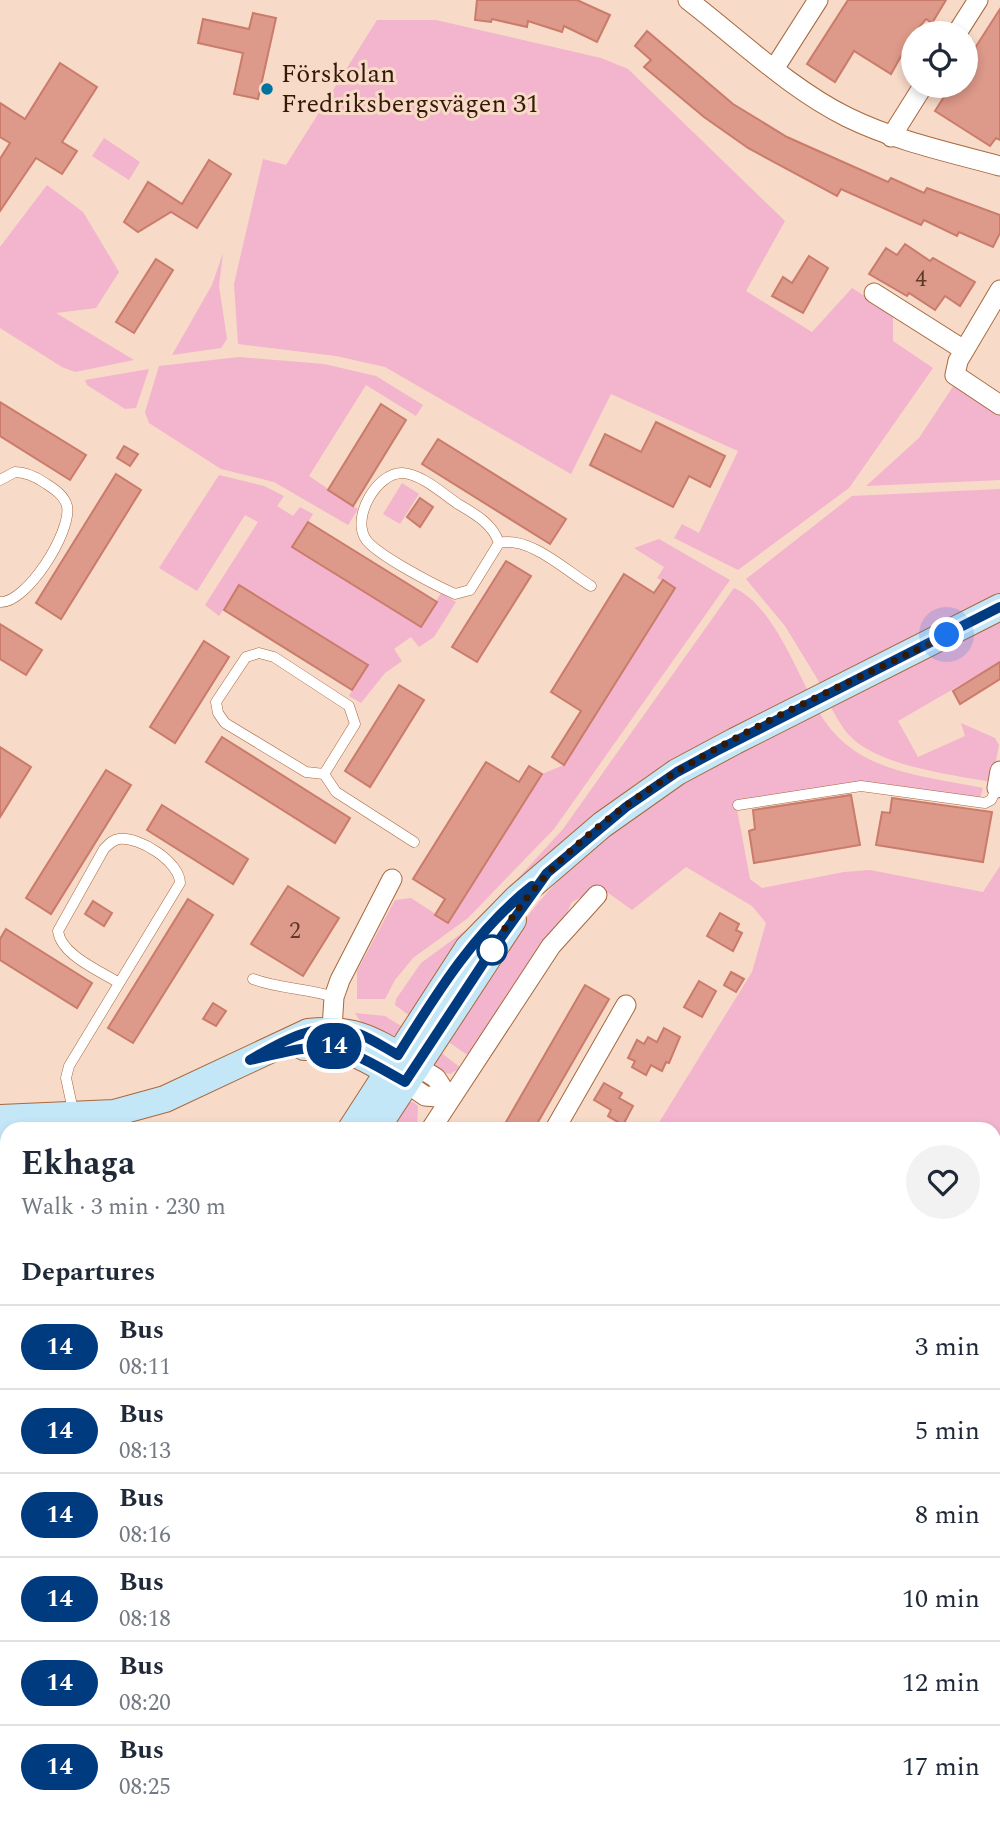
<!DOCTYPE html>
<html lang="en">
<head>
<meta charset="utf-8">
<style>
	:root { --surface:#fff; --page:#f2f2f3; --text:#1f2937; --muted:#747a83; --line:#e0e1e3 }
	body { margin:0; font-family:Spectral,serif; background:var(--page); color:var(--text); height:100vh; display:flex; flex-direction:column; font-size:26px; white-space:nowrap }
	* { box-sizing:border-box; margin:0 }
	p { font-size:23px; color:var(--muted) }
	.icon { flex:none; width:38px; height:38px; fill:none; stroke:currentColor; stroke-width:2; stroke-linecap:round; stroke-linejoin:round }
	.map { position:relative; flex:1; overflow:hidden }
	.panel { position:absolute; left:0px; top:1122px; width:1001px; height:702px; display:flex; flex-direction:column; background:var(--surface); border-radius:21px 21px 0 0; box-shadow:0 4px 10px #0003 }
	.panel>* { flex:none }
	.badge { padding:0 14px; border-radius:23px; font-size:24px; line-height:46px }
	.tools { position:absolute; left:901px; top:21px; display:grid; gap:14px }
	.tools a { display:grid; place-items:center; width:77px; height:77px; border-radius:50%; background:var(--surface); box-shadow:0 4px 10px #0003; font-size:35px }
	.you { position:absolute; width:35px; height:35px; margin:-18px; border:5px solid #fff; border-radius:50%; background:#1a73e8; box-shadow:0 0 0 10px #1a73e833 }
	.map>.badge { position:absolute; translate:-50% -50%; box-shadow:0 0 0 4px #fff }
	h2 { padding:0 21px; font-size:26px; line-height:63px }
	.round { display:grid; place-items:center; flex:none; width:74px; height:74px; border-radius:37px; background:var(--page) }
	.summary { display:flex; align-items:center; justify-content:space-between; height:119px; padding:0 21px }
	h1 { font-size:33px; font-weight:700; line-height:52px }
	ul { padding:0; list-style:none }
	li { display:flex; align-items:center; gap:21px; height:84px; padding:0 21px; border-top:2px solid var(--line) }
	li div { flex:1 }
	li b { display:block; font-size:26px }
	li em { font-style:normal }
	li .badge { min-width:77px; font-weight:700; text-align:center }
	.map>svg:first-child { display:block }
	.green { fill:#f3b4cd }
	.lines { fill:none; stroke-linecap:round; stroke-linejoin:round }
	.stream { stroke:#8d81ba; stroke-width:5 }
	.building { fill:#dd998a; stroke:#ca7b6a; stroke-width:2 }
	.lane-casing { stroke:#a8683c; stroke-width:11 }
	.street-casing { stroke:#a8683c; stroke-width:21 }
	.secondary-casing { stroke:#a8683c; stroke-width:28 }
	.lane { stroke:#fff; stroke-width:10 }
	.street { stroke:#fff; stroke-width:19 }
	.secondary { stroke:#c4e7f7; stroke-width:26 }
	.line-casing { stroke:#fff; stroke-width:16 }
	.line { stroke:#003b80; stroke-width:10 }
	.walk { stroke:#341907; stroke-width:7; stroke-dasharray:0 12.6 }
	.poi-dot { fill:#00739e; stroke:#f7dac8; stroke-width:2.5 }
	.stop-dot { fill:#fff; stroke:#003b80; stroke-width:3.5 }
	.labels { text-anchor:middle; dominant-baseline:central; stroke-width:6; stroke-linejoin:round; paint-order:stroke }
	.number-label { font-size:23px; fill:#5e3928 }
	.poi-label { font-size:26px; fill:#341907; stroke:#f7dac8; text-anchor:start }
</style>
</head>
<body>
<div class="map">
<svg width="1000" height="1822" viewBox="0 0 1000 1822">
	<rect width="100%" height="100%" fill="#f7dac8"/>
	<g class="green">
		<path d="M377,20H436L601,58L628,69L785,221L746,291L812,332L852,288L893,314V341L933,368L849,488L738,570L674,538L682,524L699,533L738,451L611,394L571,474L385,367L336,356L238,344L234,284L263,159L286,165Z"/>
		<path d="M104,138L140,162L129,180L92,156Z"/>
		<path d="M47,185L83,212L119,272L96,308L56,313L134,360L75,372L62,367L0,328V247Z"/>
		<path d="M223,253L219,286L227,339L221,348L172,355L212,285Z"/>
		<path d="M239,357L324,364L376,376L423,405L416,416L366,385L309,476L358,509L348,525L274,482L221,469L149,423L145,412L159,366Z"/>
		<path d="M149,369L136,408L125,409L87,385L85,380Z"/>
		<path d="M954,385L1000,410V480L866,486L919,438Z"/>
		<path d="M219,475L264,486L284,496L277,506L293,516L300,507L313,514L293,547L421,627L441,593L456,602L434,637L419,647L411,637L394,649L402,661L385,673L361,703L349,696L367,665L239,585L219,616L205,605L258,522L245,515L197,591L159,568Z"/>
		<path d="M402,483L419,494L400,524L383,514Z"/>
		<path d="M1000,489V594L821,685L785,626L746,579L852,496Z"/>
		<path d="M659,539L730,580L554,829L468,918L413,958L395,980L385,999H357V971L395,900L411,898L448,922L542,774L564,765L674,588L657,578L664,567L634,548Z"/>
		<path d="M734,588C768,602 792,660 808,691L719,735L647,776L598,812L414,1019L395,1005L396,999L421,963L481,919L563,829Z"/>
		<path d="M1000,621V662L898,721L918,757L965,736L961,723L995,738L999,745L992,782C952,775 881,766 852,738C842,729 837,717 830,706Z"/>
		<path d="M819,712C854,773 920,775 983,788L980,798L863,781L736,804L750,879L762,888L844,872L870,870L983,892L1000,866V1253L994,1249V1129H655L752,972L766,923L752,906L686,867L632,910L600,887L572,902L564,919L536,952L470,1053L466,1054L450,1043L449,1040L510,951L506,948C576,833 702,770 819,712Z"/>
		<path d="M355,1013L385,1016L406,1029C388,1045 365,1031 355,1013Z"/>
		<path d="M435,1048L461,1068L450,1074C434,1072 432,1062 435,1048Z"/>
		<path d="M405,1102H413L418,1106L417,1129H384Z"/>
		<path d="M0,1463L7,1468V1673L0,1678Z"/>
		<path d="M994,1503L1000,1505V1575L994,1573Z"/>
		<path d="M1000,1642V1822H917L912,1817L994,1816V1653Z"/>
		<path d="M9,1817H124L122,1822H14Z"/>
	</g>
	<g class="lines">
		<path class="stream" d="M109,1822L112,1816"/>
	</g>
	<g class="building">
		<path d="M477,0H577L610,15L597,42L564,26L562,32L528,21L527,27L492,19L491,22L475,20Z"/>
		<path d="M848,0H946L932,23L926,19L914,33L891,74L854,51L835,82L807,64Z"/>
		<path d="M1000,9V140L996,138L990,146L935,111L951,86H966V62Z"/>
		<path d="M253,13L276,18L258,99L234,94L243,53L198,43L203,19L249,29Z"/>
		<path d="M647,31L733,104L787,137L888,182L891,178L924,193L927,188L1000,215V233L993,247L959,232L957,236L924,220L921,225L841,189L837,196L748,148L704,117L644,67L651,60L635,46Z"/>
		<path d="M60,63L97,87L62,142L77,151L62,174L36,158L0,211V159L10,143L0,137V103L25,119Z"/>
		<path d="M209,160L231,174L197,228L171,212L138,232L124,222L148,182L182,204Z"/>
		<path d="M905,244L930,261L933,258L975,282L960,306L945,296L935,310L909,293L907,296L869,274L886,248L897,255Z"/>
		<path d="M809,256L828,268L803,313L772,296L783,277L792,283Z"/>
		<path d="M156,259L173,270L134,333L116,322Z"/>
		<path d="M0,402L86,455L70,480L0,436Z"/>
		<path d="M381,404L406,420L353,506L328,490Z"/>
		<path d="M656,422L725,456L710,487L689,476L673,507L590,465L605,434L641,452Z"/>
		<path d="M438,439L566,519L550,544L422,464Z"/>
		<path d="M124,446L138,454L130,466L117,458Z"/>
		<path d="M116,474L141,490L61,619L36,603Z"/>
		<path d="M420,498L433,507L420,527L407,517Z"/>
		<path d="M308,522L437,602L421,627L292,547Z"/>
		<path d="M506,561L531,576L477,662L452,647Z"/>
		<path d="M624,574L654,593L663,580L675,588L564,765L552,757L581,711L551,692Z"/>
		<path d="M239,585L368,665L352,690L224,610Z"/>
		<path d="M0,624L42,650L26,675L0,659Z"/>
		<path d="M204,641L229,657L175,743L150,727Z"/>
		<path d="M1000,662V679L960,704L953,691Z"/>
		<path d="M399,685L424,700L370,787L345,771Z"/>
		<path d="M222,737L350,818L335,843L206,762Z"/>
		<path d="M0,747L31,767L0,817Z"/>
		<path d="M486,762L519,782L529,766L542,774L448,923L435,915L445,899L413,879Z"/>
		<path d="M106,770L131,785L51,914L26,898Z"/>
		<path d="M851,795L860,845L754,863L749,831L755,829L753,810Z"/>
		<path d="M892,798L992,812L983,862L876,845L882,812L890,813Z"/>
		<path d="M162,805L248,859L233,884L147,830Z"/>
		<path d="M288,886L339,918L303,976L251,944Z"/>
		<path d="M188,899L213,915L133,1043L108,1028Z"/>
		<path d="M93,901L112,913L104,926L85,914Z"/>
		<path d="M720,913L739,924L736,930L742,933L733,951L707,936Z"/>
		<path d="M6,929L92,983L77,1008L0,960V939Z"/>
		<path d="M731,972L744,979L736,992L724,985Z"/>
		<path d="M699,981L716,991L702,1017L684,1007Z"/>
		<path d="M585,985L609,999L598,1018L534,1129H502Z"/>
		<path d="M213,1003L226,1011L216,1026L203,1019Z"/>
		<path d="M664,1028L680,1037L669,1063L666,1062L662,1071L651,1065L646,1075L632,1067L635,1061L628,1058L637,1040L644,1044L648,1037L657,1042Z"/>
		<path d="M604,1083L622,1093L619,1098L633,1106L623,1125L608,1116L611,1110L594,1100Z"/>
	</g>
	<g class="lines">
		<g class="lane-casing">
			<g id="lane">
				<path d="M0,480L15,472C26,472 36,477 45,483C54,489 64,495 67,506C72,532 26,604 0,602"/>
				<path d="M499,543C493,524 475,514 458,504C443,494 422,474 402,473C377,473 352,516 365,538C374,554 437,586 455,594L470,590L499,543C530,536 565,570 591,586"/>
				<path d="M324,774L355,724L349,706L274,657L259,653L246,657L216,702L218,713L225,723L306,772L324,774L336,792L414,842"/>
				<path d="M738,805L861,786L985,803L991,800L997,788"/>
				<path d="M253,979C279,989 307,988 334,997"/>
				<path d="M77,1129L66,1078L69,1066L180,883C180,862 139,836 119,839C112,840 109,844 104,849L58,931C61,955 100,971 119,983"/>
				<path d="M253,1816L257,1822"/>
				<path d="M279,1816L284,1822"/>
				<path d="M132,1822L134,1816"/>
			</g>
		</g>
		<g class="street-casing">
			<g id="street">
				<path d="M688,0C740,40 789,88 847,117C896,141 948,152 1000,166"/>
				<path d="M957,33L978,0"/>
				<path d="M774,69L818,0"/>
				<path d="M891,137L923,86"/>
				<path d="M1000,290L958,361L955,375L1000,405"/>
				<path d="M874,293L964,350"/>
				<path d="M997,788L1000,771"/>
				<path d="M331,1045L334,997L340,980L392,879"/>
				<path d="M415,1065L436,1078L449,1098"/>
				<path d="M405,1082L425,1096L449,1098"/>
				<path d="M431,1129L551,946L597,895"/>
				<path d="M555,1129L626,1005"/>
				<path d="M0,1697L7,1692"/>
				<path d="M0,1819L3,1822"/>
			</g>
		</g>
		<g class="secondary-casing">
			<g id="secondary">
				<path d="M304,1047C340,1039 371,1062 401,1079"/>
				<path d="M0,1118L114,1113L165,1099L308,1032C357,1027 375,1041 415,1065"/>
				<path d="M351,1129L468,948L517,898L602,825L677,772L735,741L1000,607"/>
				<path d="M376,1129L513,920"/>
				<path d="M0,1140H7"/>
				<path d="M0,1358L7,1363"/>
				<path d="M0,1395L7,1401"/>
				<path d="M593,1816L601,1822"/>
				<path d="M654,1816L662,1822"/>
			</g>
		</g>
		<use href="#lane" class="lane"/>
		<use href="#street" class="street"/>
		<use href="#secondary" class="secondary"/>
	</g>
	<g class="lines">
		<g class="line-casing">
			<path id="line" d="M532,886C474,932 437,993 398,1055C385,1048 372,1039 359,1034C321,1018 282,1041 250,1060C331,1041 332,1040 405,1082L492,950L547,873L626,807L677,772L716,751L1000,607"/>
		</g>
		<use href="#line" class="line"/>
		<path class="walk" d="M492,950C580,789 791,713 947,635"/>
	</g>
	<circle class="poi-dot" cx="267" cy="89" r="7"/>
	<circle class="stop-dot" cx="492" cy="950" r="14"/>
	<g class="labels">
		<g class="number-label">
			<text x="921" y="279">4</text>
			<text x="295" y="931">2</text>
		</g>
		<g class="poi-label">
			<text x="281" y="74">Förskolan<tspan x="281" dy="30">Fredriksbergsvägen 31</tspan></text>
		</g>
	</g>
</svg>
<div class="tools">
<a><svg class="icon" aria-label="locate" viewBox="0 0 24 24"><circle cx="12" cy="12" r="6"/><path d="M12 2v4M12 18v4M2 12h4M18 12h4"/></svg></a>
</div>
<div class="you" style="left:947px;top:635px"></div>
<b class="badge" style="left:334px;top:1046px;background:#003b80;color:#fff">14</b>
<section class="panel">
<div class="summary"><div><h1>Ekhaga</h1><p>Walk · 3 min · 230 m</p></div><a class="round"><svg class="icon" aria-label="heart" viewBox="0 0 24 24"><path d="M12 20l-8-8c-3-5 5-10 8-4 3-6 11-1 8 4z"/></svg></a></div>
<h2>Departures</h2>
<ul>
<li><span class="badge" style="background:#003b80;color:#fff">14</span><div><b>Bus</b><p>08:11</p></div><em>3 min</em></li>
<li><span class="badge" style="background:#003b80;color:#fff">14</span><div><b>Bus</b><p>08:13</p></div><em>5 min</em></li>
<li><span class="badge" style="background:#003b80;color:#fff">14</span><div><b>Bus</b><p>08:16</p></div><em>8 min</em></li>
<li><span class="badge" style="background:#003b80;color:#fff">14</span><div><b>Bus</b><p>08:18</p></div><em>10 min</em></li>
<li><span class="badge" style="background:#003b80;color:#fff">14</span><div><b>Bus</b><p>08:20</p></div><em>12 min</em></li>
<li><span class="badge" style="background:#003b80;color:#fff">14</span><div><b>Bus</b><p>08:25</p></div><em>17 min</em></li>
</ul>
</section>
</div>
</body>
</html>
